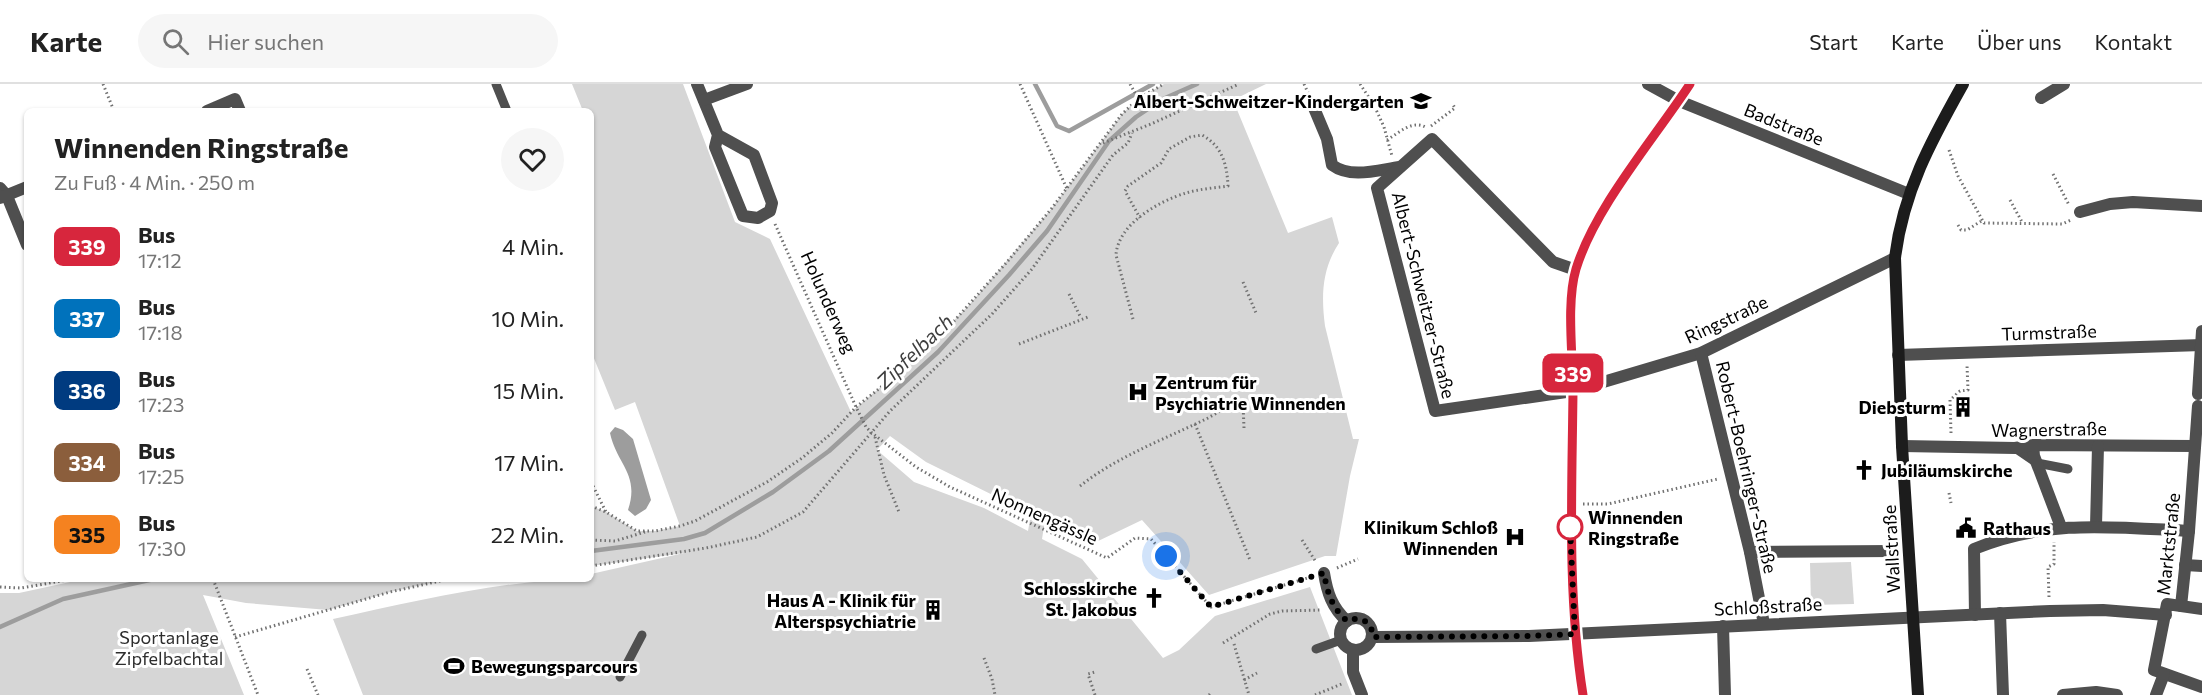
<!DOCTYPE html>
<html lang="de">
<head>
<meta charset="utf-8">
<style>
	:root { --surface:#fff; --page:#f6f6f6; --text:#222; --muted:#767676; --line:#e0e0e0 }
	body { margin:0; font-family:Commissioner,sans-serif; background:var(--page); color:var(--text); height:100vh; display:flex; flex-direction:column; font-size:22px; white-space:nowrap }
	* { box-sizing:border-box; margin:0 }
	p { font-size:20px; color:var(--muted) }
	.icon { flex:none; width:33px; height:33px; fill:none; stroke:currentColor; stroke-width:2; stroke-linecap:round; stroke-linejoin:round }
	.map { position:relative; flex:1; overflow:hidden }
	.drawer { position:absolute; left:24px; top:24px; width:570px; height:474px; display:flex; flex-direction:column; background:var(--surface); border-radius:9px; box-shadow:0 2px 4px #0004 }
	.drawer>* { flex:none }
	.badge { padding:0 12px; border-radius:9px; font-size:21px; line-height:39px }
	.you { position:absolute; width:30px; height:30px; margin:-15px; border:4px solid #fff; border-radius:50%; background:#1a73e8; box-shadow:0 0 0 9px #1a73e833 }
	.map>.badge { position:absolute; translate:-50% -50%; box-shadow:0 0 0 3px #fff }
	.round { display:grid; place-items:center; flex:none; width:63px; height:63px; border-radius:32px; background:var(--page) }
	.summary { display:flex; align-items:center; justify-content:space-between; height:102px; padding:0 30px }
	h1 { font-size:28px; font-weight:700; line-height:45px }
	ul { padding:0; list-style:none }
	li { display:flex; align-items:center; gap:18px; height:72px; padding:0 30px }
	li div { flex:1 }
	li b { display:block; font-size:22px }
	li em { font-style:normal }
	li .badge { min-width:66px; font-weight:700; text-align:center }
	header { display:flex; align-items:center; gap:36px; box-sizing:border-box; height:84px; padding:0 30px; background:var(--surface); border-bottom:2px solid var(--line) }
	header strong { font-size:28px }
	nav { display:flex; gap:33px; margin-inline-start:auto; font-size:21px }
	.search { width:420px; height:54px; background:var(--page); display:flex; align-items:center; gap:15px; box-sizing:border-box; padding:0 21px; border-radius:33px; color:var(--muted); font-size:22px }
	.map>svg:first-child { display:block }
	.green { fill:#d6d6d6; fill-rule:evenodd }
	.water { fill:#9d9d9d }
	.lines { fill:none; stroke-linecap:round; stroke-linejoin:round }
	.stream { stroke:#9d9d9d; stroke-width:4.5 }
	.path { stroke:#717171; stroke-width:3; stroke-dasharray:1.5 3; stroke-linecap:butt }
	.lane { stroke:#4f4f4f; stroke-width:9 }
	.street { stroke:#4f4f4f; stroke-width:12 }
	.secondary { stroke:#1c1c1c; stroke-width:12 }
	.line-casing { stroke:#fff; stroke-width:14 }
	.line { stroke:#d7263d; stroke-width:9 }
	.walk { stroke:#000; stroke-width:6; stroke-dasharray:0 10.8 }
	.stop-dot { fill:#fff; stroke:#d7263d; stroke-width:3 }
	.labels { text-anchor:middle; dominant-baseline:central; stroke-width:6; stroke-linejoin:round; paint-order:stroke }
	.poi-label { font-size:18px; font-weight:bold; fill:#000; stroke:#fff; text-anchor:end }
	.street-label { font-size:18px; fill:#000; stroke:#fff }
	.stop-label { font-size:18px; font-weight:bold; fill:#000; stroke:#fff; text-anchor:start }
	.park-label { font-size:18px; fill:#2d2d2d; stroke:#fff }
	.water-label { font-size:20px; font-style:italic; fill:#3e3e3e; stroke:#fff }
</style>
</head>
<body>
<header>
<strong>Karte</strong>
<div class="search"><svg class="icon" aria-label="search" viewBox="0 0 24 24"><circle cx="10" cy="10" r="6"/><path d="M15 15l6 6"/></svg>Hier suchen</div>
<nav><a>Start</a><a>Karte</a><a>Über uns</a><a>Kontakt</a></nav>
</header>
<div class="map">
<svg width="2202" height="611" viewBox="0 0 2202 611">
	<rect width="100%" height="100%" fill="#fff"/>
	<g class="green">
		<path d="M572,0H683L735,138L770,155L851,328L928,263L970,220L1052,124L1122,30L1139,14L1164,0H1266L1233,16L1288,149L1332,133L1339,159C1322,185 1321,211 1325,242L1353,355H1359L1350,392L1336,472H1325L1209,511L1142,436L1094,459L1045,436L1042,455L1082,475L1163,574L1179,566L1215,532L1310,503L1352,611H363L333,535C418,517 504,495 591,495V490L684,469L591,482V422L606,428L637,447H655L680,442L635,318L615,326L591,267V27H583ZM890,352L926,378L1031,430L1028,447L984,424L914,398L877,366Z"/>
		<path d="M1851,478L1854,520L1811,521L1810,479Z"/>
		<path d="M84,495H449L390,508L328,526L246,519L203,511L244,611H0V509H19Z"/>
	</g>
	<path class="water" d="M615,343L623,346L633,355L651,416L646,425L635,432L628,426C640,390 617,381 610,349Z"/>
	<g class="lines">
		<g class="stream">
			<path d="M1035,0L1057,42L1069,47L1153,0"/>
			<path d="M591,467L684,455L705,449L773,408L829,367L938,268L1009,191L1047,147L1109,57L1136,33L1163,15L1197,0"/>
			<path d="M262,495H279"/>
			<path d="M0,543L63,515L154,495"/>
		</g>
		<g class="path">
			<path d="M103,0L114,27"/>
			<path d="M1020,0L1067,105"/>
			<path d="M1130,0L1138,14"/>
			<path d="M1304,0L1309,11"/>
			<path d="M1360,0L1374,21L1384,43L1392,72"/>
			<path d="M1431,42L1455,24L1452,19"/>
			<path d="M1387,56C1400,48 1413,35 1427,44"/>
			<path d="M1103,59L1151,40L1239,0"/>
			<path d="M1949,66L1958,92L1984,139L2062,140L2071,136"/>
			<path d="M2053,90L2069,121"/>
			<path d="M2010,116L2022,138"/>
			<path d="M775,140L856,323L866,343L872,349L916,383L950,403L1107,474L1135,454L1151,455L1211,523L1311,493"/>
			<path d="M1958,141L1961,146H1967L1983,136"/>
			<path d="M1243,198L1256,229"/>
			<path d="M1069,210L1081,234"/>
			<path d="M1133,235L1116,171C1118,140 1159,117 1186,109C1199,105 1214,104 1228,102C1227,80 1222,62 1202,51L1190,53L1169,65L1161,79L1128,102L1125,107L1140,134"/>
			<path d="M1019,260L1088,233"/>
			<path d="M1243,320L1244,344"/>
			<path d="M1195,340L1250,476"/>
			<path d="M1951,349L1950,316L1960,307L1968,306L1967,281"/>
			<path d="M875,353L884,391L899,428"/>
			<path d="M591,398L606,428"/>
			<path d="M1080,402C1118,372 1165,355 1208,334L1220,327L1227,317"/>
			<path d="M1949,409L1951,419"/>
			<path d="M1583,420H1608L1718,395"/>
			<path d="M591,422L606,428L637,447H655L680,442L695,437L767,398L802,374L832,349L856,323L929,265L1007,178L1052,124L1122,30L1139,14L1164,0"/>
			<path d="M591,456L615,457L645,448"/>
			<path d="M1302,456L1316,478"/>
			<path d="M591,482L706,464L757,453L803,428L890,327L992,230L1032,185L1113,71L1128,59L1132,49"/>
			<path d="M1337,484L1358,475"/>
			<path d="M213,495L258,611"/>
			<path d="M0,503L21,504L73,495"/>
			<path d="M2049,513L2048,483L2054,480V458"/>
			<path d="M235,553L390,508L449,495"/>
			<path d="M1223,559L1270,530L1282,527L1321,526"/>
			<path d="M1234,560L1249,611"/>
			<path d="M984,574L992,595L995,611"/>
			<path d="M307,585L318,611"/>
			<path d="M1244,596L1257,589"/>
			<path d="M1095,611L1088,590L1095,588"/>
			<path d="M1209,611L1210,610"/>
			<path d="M1315,611L1344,599"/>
		</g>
		<g class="lane">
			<path d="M496,0L507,27"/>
			<path d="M2015,364L2037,379L2068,385"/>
			<path d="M1316,565L1341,556"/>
			<path d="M620,593L642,551"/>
		</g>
		<g class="street">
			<path d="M697,0L718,51L754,71L772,119L770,127L758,134L743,132L715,63L718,51"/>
			<path d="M1648,0L1679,17L1909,110"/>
			<path d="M2041,14L2064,0"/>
			<path d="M704,16L747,0"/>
			<path d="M1314,24L1327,55L1332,81C1351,95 1378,86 1400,83"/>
			<path d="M207,27L235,15L240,27"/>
			<path d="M0,104L7,112L27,161"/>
			<path d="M0,114L27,103"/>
			<path d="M2080,128L2110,120L2133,118L2202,122"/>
			<path d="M1576,186L1553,178L1432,55L1377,104L1435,327L1573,307L1701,269L1895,174"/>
			<path d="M1701,269L1750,468L1764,540"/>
			<path d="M1898,271L2202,261"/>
			<path d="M2198,310L2202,247"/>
			<path d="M2033,361L2034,372L2061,443"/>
			<path d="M1902,362L2015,364L2033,361L2195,362"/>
			<path d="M2096,442L2098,362"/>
			<path d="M1750,468L1894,467"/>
			<path d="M2185,481L2202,482"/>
			<path d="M1324,489C1327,508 1332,524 1347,537"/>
			<path d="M2181,522L2189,447L2198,322"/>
			<path d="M2202,525L2167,520L2154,586L2202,603"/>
			<path d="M2000,529L2003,611"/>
			<path d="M1975,531L1974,465C2047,435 2112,443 2189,447"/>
			<circle cx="1356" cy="550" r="16"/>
			<path d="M1723,542L1725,611"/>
			<path d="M1373,553L1529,552L2050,527L2103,526L2166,531"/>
			<path d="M1353,566V588L1362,611"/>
			<path d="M2063,611L2096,608L2117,611"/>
			<path d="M2156,611L2164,590"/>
		</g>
		<g class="secondary">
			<path d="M1583,611C1567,510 1572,409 1573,307C1573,271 1566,220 1576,185C1595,123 1654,55 1690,0"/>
			<path d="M1918,611L1902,362L1895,174C1903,108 1931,57 1963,0"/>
		</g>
	</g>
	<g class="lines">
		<g class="line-casing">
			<path id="line" d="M1583,611C1567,510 1572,409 1573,307C1573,271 1566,219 1576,185C1595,123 1654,55 1690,0"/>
		</g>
		<use href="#line" class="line"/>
		<path class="walk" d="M1166,472L1211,523L1324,489C1327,508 1332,524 1347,537C1361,531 1372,538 1373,553L1529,552L1575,550L1570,443"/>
	</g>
	<defs>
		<g id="school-bare" transform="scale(1.62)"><path d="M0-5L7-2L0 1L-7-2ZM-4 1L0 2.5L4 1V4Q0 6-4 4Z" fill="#000" stroke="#fff" stroke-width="2.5" paint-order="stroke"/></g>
		<g id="hospital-bare" transform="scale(1.62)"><path d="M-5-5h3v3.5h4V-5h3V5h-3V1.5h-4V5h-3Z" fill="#000" stroke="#fff" stroke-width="2.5" paint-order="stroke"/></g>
		<g id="building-bare" transform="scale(1.62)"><path d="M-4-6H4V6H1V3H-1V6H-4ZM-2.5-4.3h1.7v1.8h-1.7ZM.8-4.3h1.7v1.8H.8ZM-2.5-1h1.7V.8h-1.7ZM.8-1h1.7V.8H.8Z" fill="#000" stroke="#fff" stroke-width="2.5" paint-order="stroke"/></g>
		<g id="church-bare" transform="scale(1.62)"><path d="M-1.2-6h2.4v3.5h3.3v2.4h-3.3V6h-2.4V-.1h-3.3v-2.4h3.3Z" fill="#000" stroke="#fff" stroke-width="2.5" paint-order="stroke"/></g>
		<g id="civic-bare" transform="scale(1.62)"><path d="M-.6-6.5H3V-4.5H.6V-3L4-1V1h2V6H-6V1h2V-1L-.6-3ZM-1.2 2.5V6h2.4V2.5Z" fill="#000" stroke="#fff" stroke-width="2.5" paint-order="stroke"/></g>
		<g id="stadium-bare" transform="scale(1.62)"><path d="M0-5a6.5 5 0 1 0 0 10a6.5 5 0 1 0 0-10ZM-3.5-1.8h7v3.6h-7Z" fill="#000" stroke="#fff" stroke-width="2.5" paint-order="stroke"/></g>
	</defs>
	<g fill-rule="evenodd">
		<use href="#school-bare" x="1421" y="17"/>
		<use href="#hospital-bare" x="1138" y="308"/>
		<use href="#building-bare" x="1963" y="323"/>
		<use href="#church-bare" x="1864" y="386"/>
		<use href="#civic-bare" x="1966" y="444"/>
		<use href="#hospital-bare" x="1515" y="453"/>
		<use href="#church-bare" x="1154" y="514"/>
		<use href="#building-bare" x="933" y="526"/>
		<use href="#stadium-bare" x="454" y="582"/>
	</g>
	<circle class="stop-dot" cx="1570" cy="443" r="12"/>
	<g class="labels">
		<g class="poi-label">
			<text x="1404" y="17">Albert-Schweitzer-Kindergarten</text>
			<text x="1155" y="298" text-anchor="start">Zentrum für<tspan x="1155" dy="21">Psychiatrie Winnenden</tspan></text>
			<text x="1946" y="323">Diebsturm</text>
			<text x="1881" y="386" text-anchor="start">Jubiläumskirche</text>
			<text x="1498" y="443">Klinikum Schloß<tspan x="1498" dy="21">Winnenden</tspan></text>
			<text x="1983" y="444" text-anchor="start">Rathaus</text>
			<text x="1137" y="504">Schlosskirche<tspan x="1137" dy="21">St. Jakobus</tspan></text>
			<text x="916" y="516">Haus A - Klinik für<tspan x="916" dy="21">Alterspsychiatrie</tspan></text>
			<text x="471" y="582" text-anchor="start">Bewegungsparcours</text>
		</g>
		<g class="street-label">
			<text transform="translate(1784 40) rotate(22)">Badstraße</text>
			<text transform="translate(1424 211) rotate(76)">Albert-Schweitzer-Straße</text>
			<text transform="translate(829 218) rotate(66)">Holunderweg</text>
			<text transform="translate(1726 235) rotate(-25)">Ringstraße</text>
			<text transform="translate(2049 248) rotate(-2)">Turmstraße</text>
			<text transform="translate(2049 345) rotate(-1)">Wagnerstraße</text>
			<text transform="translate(1747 383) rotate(77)">Robert-Boehringer-Straße</text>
			<text transform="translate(1045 432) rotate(24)">Nonnengässle</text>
			<text transform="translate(2168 460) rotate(-84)">Marktstraße</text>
			<text transform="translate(1891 465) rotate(-93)">Wallstraße</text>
			<text transform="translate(1768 522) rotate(-3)">Schloßstraße</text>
		</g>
		<g class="stop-label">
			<text x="1588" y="433">Winnenden<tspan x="1588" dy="21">Ringstraße</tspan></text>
		</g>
		<g class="park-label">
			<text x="169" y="553">Sportanlage<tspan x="169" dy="21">Zipfelbachtal</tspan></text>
		</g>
		<g class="water-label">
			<text transform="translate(914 267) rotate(-44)">Zipfelbach</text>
		</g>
	</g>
</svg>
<div class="you" style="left:1166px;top:472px"></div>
<b class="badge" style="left:1573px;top:289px;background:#d7263d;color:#fff">339</b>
<section class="drawer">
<div class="summary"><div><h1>Winnenden Ringstraße</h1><p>Zu Fuß · 4 Min. · 250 m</p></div><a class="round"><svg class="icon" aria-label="heart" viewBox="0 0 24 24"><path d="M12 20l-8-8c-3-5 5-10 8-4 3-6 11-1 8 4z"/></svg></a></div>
<ul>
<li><span class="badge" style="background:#d7263d;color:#fff">339</span><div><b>Bus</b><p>17:12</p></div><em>4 Min.</em></li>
<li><span class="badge" style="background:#0072bc;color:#fff">337</span><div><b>Bus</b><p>17:18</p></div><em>10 Min.</em></li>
<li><span class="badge" style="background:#003b80;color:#fff">336</span><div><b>Bus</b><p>17:23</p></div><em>15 Min.</em></li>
<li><span class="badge" style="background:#8b5e3c;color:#fff">334</span><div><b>Bus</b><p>17:25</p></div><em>17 Min.</em></li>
<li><span class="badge" style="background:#f58220;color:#111">335</span><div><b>Bus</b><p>17:30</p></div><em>22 Min.</em></li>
</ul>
</section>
</div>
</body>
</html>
